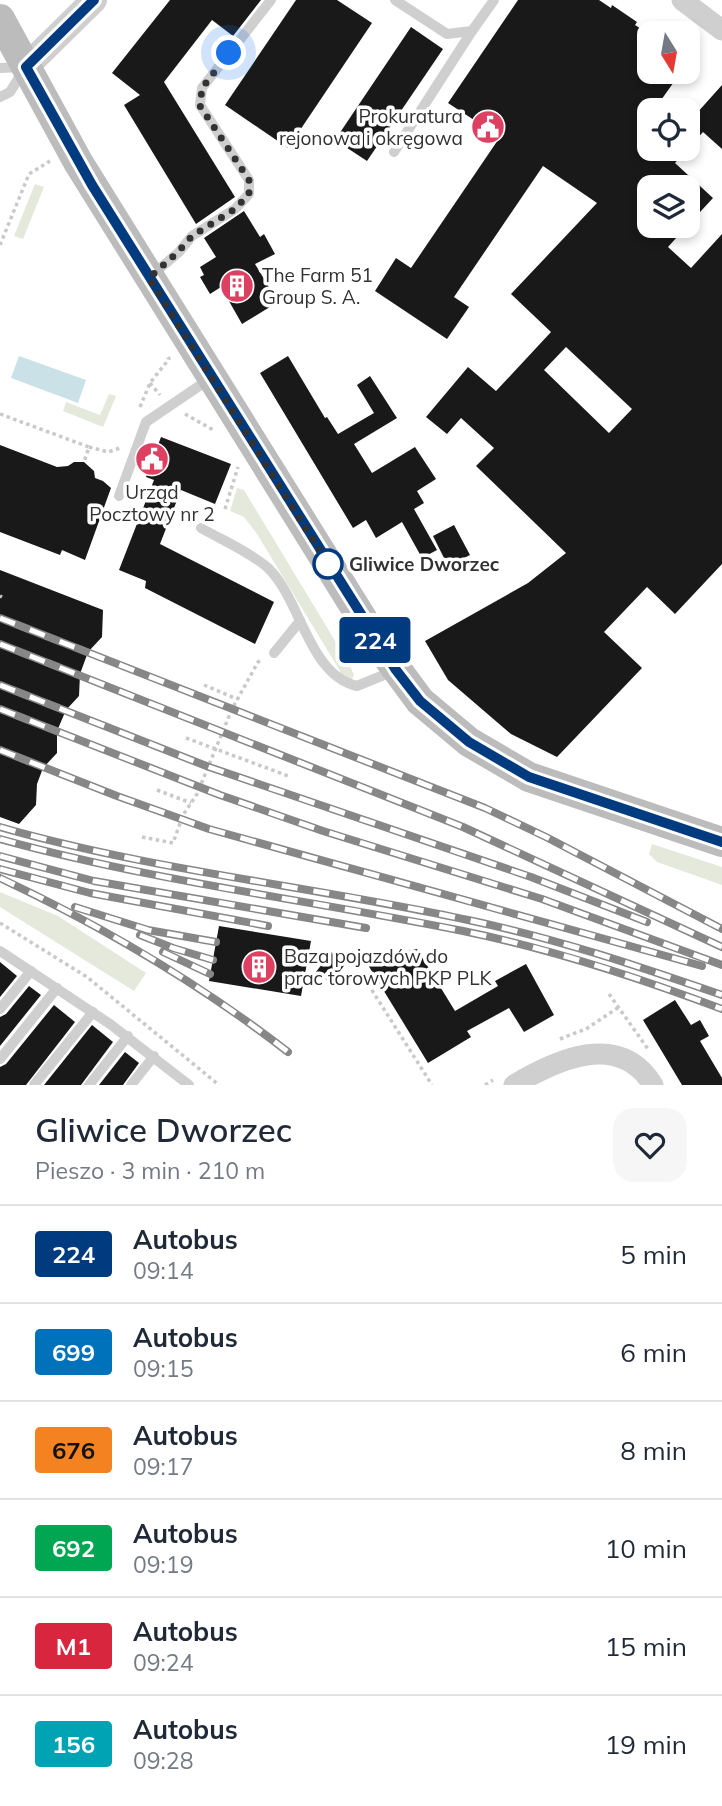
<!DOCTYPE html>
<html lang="pl">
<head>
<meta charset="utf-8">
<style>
	:root { --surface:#fff; --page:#f6f6f7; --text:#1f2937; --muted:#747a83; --line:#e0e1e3 }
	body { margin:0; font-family:Mulish,sans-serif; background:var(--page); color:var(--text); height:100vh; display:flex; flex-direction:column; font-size:26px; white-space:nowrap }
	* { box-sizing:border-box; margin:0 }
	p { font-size:23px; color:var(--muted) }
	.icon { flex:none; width:38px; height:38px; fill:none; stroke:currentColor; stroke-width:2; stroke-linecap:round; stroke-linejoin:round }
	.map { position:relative; height:1085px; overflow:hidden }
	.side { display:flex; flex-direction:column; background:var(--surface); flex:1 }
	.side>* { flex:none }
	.badge { padding:0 14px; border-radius:5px; font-size:24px; line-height:46px }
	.needle { width:46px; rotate:169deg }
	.tools { position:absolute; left:637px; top:21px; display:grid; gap:14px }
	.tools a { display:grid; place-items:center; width:63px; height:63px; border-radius:14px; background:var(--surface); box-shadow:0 4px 10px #0003; font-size:35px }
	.you { position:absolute; width:35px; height:35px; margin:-18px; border:5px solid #fff; border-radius:50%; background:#1a73e8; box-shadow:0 0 0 10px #1a73e833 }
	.map>.badge { position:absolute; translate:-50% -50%; box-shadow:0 0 0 4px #fff }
	.round { display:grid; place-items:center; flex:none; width:74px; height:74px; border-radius:21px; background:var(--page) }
	.headline { display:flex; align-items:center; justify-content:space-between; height:119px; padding:0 35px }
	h1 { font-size:33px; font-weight:600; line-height:52px }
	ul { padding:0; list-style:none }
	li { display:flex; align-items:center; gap:21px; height:98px; padding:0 35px; border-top:2px solid var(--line) }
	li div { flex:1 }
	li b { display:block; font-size:26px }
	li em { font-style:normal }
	li .badge { min-width:77px; font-weight:700; text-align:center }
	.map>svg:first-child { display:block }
	.green { fill:#e4e9dc }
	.water { fill:#cae1e8 }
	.building { fill:#191919; fill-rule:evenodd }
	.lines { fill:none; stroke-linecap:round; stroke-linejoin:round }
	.path { stroke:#c9c9c9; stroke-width:3.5; stroke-dasharray:3.5 3.5; stroke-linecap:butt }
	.service { stroke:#cfcfcf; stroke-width:10 }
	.minor { stroke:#cfcfcf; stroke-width:21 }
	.tertiary { stroke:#cfcfcf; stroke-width:26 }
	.secondary { stroke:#bcbcbc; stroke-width:30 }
	.rail-casing { stroke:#878787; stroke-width:8 }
	.rail { stroke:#fff; stroke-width:5; stroke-dasharray:16; stroke-linecap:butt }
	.line-casing { stroke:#fff; stroke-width:16 }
	.line { stroke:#003b80; stroke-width:10 }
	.walk { stroke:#323232; stroke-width:7; stroke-dasharray:0 12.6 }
	.stop-dot { fill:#fff; stroke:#003b80; stroke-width:3.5 }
	.labels { text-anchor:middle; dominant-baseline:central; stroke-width:7; stroke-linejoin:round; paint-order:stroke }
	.poi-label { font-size:19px; fill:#323232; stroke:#fff; text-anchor:start }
	.stop-label { font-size:19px; font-weight:bold; fill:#323232; stroke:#fff; text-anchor:start }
</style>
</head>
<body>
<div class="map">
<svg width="722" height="1085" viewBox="0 0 722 1085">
	<rect width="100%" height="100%" fill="#fff"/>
	<g class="green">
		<path d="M35,184L44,187L23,239L14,236Z"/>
		<path d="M109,394L116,396L103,427L63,411L66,402L100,415Z"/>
		<path d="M237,488L244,490L349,664L354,675L349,685L338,677L340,671L257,534L244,517L230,511Z"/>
		<path d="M652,844L722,867V885L657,862L649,854Z"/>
		<path d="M0,892L58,916L146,973L134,991L0,907Z"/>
	</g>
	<path class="water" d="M19,356L86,380L78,403L11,378Z"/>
	<g class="building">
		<path d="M170,0H261L233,36L212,20L164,82L235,197L196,224L124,105L140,95L112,73Z"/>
		<path d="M296,0H337L372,23L288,148L225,105Z"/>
		<path d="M518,0H599L611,8L612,5L637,22L635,25L649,34V72H681L654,110H649V118L640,131L649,140V149H688V123L722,85V149L703,132L675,163L713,198L688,225V187H649V226H687L668,247L691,268L722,234V564L675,614L647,587L604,632L642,668L557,757L511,734L448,680L425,641L528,583L566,553L476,466L494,448L461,418L447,434L426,417L468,367L496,391L551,332L511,294L597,203L543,166L454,297L469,307L447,339L375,291L396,258L411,268L500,137L448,103ZM566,347L632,409L609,433L544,370Z"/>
		<path d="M411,27L443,49L367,161L335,140Z"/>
		<path d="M244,211L260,237L264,234L275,254L255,264L278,302L242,324L221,287L210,294L200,277L204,275L200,267L216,257L204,238Z"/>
		<path d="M288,356L325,418L327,417L338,434L374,413L357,385L370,376L397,418L354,444L372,473L415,447L436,479L417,491L424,503L414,509L437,550L422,558L402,522L376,538L366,520L353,528L260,373Z"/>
		<path d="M161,437L231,464L215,504L181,490L160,544L274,602L255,644L145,588L146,581L119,570L154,480L146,477Z"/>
		<path d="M0,445L57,467L68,466L74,462H84L94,471L95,478L103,481L111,488L85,560L62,550L60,555L0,532Z"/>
		<path d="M454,525L470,555L448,566L433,536Z"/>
		<path d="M0,570L103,610L102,637L88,652L80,674L79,696L66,710L57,731V753L43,768L37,784L36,805L19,824L0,817Z"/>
		<path d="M219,926L311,941L301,996L209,981Z"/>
		<path d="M417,949L455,1011L498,986L495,981L526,964L554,1015L524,1032L509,1008L467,1031L471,1037L428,1063L368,965L374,957Z"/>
		<path d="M331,952L346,963L331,983L316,972Z"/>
		<path d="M0,962L17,976L0,997Z"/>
		<path d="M29,986L41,995L0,1046V1017L6,1014Z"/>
		<path d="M675,1000L691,1025L700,1020L709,1036L700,1041L722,1078V1085H682L643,1020Z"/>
		<path d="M54,1005L75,1022L26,1085H0V1067L6,1064Z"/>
		<path d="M92,1025L113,1042L81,1085H44Z"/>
		<path d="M125,1052L139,1063L123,1085H99Z"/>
	</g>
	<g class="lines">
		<g class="path">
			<path d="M0,245L29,174L50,161"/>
			<path d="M150,383L160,395"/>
			<path d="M140,407L150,383L169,359L168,357"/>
			<path d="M0,414L89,447L84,462"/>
			<path d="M185,414L215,431"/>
			<path d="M89,447L108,452L120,448"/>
			<path d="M225,509L238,467"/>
			<path d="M0,596L2,597"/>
			<path d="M204,685L237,699"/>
			<path d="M186,738L291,777"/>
			<path d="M157,790L191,803"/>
			<path d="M142,837L173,843L183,815L197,794L232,709L258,662L263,659"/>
			<path d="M0,923L87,977L219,1085"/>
			<path d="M368,984L432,1085"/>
			<path d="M609,994L648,1049"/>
			<path d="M560,1039L586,1029L619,1007"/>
			<path d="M485,1085L493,1080"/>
		</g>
		<g class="service">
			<path d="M395,0L447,34L472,31L494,0"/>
			<path d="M0,68L23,67"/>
			<path d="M0,97L10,92L23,71"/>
			<path d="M394,152L472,31"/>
			<path d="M151,276L179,252L192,236L235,209L249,194V180L200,105L202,88L271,0"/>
			<path d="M119,496L146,422L211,378"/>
			<path d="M201,528C222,540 248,551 267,567C301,598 308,675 357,686L396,670"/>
			<path d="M274,653L300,621"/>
			<path d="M0,951L110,1024L189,1085"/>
			<path d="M0,1009L31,971"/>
			<path d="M0,1059L57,988"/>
			<path d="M34,1085L93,1012"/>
			<path d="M89,1085L128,1036"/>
			<path d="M131,1085L154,1056"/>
		</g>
		<g class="minor">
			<path d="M682,0L722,30"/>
			<path d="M514,1085C556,1060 619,1030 653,1085"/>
		</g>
		<path class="tertiary" d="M26,67L94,0"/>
		<path class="secondary" d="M0,19L78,162L378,644L420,701L469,742L529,777L722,842"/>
		<g class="rail-casing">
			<g id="rail">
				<path d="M0,618L485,808L546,837L722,929"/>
				<path d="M0,644L463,827L722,947"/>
				<path d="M0,685L209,767L531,877L647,922"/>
				<path d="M0,709L220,795L323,831L542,899L722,965"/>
				<path d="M0,750L117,796L209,829L702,966"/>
				<path d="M0,827C154,871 312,886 468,920C555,938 638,966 722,995"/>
				<path d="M0,839C152,881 309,900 463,931C552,949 637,977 722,1009"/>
				<path d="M0,856L94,881L366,928"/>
				<path d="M0,869L90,893L268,926"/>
				<path d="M0,878C102,926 199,983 288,1052"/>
				<path d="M75,907L148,930L216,942"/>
				<path d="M140,935L173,948L213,960"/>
				<path d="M163,952L210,974"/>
			</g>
		</g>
		<use href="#rail" class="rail"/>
	</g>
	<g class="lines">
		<g class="line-casing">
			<path id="line" d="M94,0L26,67L92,185L396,670L420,701L469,742L529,777L722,842"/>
		</g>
		<use href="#line" class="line"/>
		<path class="walk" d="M229,53L202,88L200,106L249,180V194L235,209L192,236L178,252L149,278L328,564"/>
	</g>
	<defs>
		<g id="civic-disc" transform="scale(1.75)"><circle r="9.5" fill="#de4062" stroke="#fff"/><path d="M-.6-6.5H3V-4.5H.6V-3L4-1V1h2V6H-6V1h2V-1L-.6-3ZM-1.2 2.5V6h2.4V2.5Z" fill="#fff"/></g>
		<g id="building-disc" transform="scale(1.75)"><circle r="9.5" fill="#de4062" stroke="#fff"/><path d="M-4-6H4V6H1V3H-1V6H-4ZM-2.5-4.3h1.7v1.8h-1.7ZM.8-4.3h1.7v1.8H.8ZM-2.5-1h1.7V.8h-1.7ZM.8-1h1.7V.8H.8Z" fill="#fff"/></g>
	</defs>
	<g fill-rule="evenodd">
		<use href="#civic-disc" x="488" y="127"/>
		<use href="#building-disc" x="237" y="286"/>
		<use href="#civic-disc" x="152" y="459"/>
		<use href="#building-disc" x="259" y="967"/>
	</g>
	<circle class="stop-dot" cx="328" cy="564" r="14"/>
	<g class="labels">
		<g class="poi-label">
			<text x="463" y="116" text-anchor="end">Prokuratura<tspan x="463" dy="22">rejonowa i okręgowa</tspan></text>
			<text x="262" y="275">The Farm 51<tspan x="262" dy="22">Group S. A.</tspan></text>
			<text x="152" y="492" text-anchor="middle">Urząd<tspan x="152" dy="22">Pocztowy nr 2</tspan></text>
			<text x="284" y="956">Baza pojazdów do<tspan x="284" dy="22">prac torowych PKP PLK</tspan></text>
		</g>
		<g class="stop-label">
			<text x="349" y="564">Gliwice Dworzec</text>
		</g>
	</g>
</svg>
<div class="tools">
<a><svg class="needle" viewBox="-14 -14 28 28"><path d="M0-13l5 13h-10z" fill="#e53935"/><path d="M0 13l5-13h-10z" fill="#747a83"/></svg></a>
<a><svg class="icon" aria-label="locate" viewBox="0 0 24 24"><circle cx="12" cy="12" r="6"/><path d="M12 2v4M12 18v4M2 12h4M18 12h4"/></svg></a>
<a><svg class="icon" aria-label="layers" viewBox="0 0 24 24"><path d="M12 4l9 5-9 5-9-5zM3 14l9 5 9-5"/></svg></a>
</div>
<div class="you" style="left:229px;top:53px"></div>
<b class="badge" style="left:375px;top:640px;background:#003b80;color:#fff">224</b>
</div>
<section class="side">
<div class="headline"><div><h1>Gliwice Dworzec</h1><p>Pieszo · 3 min · 210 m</p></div><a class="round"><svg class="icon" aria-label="heart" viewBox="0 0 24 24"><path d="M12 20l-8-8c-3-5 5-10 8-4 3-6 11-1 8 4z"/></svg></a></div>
<ul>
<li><span class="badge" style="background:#003b80;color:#fff">224</span><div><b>Autobus</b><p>09:14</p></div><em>5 min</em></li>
<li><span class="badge" style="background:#0072bc;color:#fff">699</span><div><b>Autobus</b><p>09:15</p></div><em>6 min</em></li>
<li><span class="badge" style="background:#f58220;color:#111">676</span><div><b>Autobus</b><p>09:17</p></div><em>8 min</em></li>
<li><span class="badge" style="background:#00a651;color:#fff">692</span><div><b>Autobus</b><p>09:19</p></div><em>10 min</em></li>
<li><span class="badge" style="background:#d7263d;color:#fff">M1</span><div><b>Autobus</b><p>09:24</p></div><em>15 min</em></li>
<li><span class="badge" style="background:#00a3b4;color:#fff">156</span><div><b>Autobus</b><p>09:28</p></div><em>19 min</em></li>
</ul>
</section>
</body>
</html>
